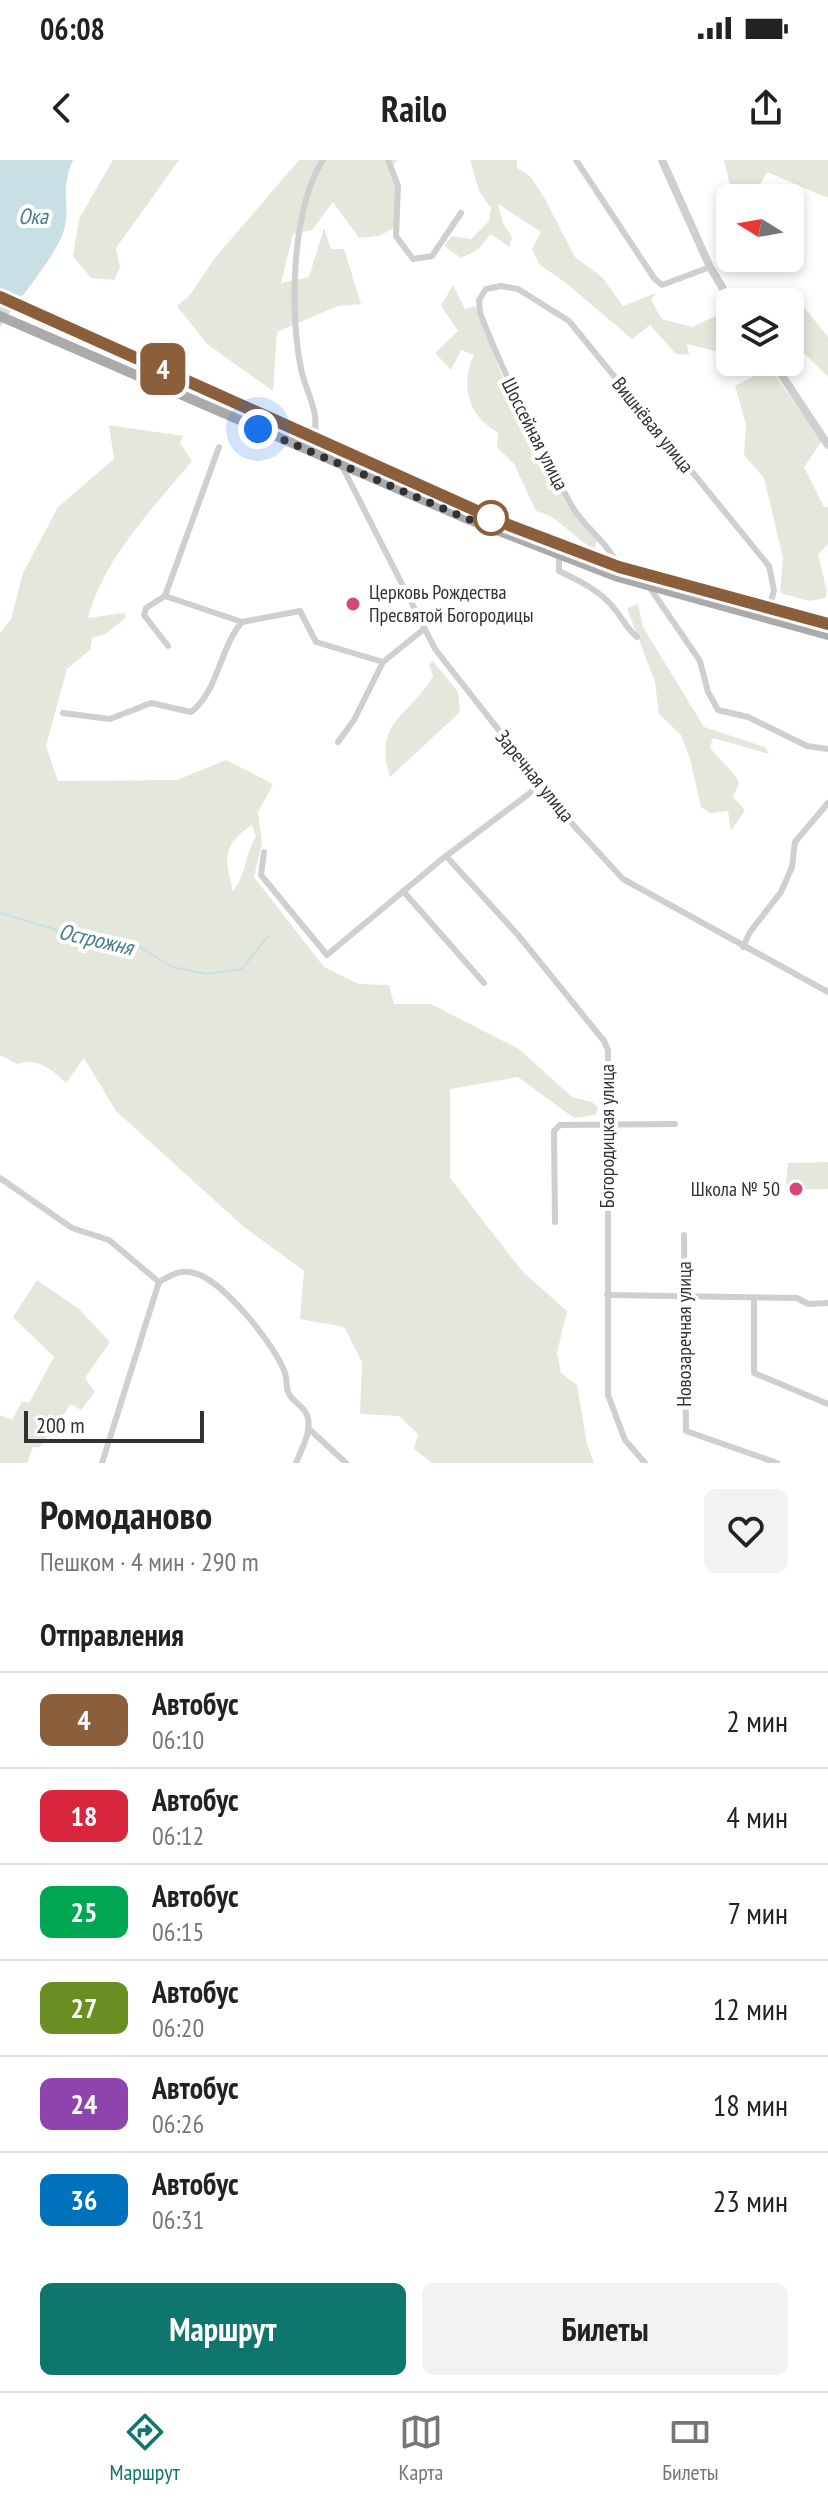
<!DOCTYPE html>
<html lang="ru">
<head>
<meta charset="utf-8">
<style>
	:root { --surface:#fff; --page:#f2f2f2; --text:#222; --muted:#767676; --line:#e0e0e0; --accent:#0f766e }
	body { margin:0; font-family:"PT Sans Narrow",sans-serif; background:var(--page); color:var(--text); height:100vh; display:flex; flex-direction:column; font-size:30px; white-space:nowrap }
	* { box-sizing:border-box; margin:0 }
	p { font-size:26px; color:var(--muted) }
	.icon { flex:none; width:44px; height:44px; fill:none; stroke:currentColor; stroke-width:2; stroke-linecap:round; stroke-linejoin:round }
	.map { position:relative; height:1303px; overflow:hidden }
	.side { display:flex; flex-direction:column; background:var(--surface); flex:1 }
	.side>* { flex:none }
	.badge { padding:0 16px; border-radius:12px; font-size:28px; line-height:52px }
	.needle { width:52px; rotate:281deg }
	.controls { position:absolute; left:716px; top:24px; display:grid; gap:16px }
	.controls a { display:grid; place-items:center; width:88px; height:88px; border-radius:12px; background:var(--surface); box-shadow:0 4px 12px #0003; font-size:40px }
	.scale { position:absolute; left:24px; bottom:20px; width:180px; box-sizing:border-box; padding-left:8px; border:4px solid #323232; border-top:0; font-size:22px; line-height:28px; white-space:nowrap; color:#323232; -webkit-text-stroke:6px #fff; paint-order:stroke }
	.you { position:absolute; width:40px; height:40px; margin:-20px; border:6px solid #fff; border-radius:50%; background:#1a73e8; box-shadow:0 0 0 12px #1a73e833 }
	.map>.badge { position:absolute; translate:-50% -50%; box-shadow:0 0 0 4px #fff }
	h2 { padding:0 40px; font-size:30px; line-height:72px }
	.round { display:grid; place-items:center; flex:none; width:84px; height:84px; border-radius:12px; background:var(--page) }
	.headline { display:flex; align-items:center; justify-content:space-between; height:136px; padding:0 40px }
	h1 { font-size:38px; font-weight:700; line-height:60px }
	.button { display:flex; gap:16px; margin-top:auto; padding:16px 40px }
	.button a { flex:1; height:92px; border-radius:12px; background:var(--accent); color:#fff; font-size:32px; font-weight:700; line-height:92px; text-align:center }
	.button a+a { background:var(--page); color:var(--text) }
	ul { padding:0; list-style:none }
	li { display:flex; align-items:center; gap:24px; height:96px; padding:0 40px; border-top:2px solid var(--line) }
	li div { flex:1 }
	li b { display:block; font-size:30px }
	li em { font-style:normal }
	li .badge { min-width:88px; font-weight:700; text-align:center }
	.status { display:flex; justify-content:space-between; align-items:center; height:56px; padding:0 40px; background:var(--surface); direction:ltr }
	.status svg { height:22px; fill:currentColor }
	header { display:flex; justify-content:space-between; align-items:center; height:104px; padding:0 40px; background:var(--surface); font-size:36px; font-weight:700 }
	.dock { display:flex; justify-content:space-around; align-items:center; height:112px; border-top:2px solid var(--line); background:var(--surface); font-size:22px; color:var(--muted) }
	.dock a { display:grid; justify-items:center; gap:4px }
	.dock .current { color:var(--accent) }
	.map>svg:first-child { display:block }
	.green { fill:#e4e8dc; fill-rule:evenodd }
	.water { fill:#c8e0e4 }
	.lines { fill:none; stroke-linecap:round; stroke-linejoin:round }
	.stream { stroke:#c8e0e4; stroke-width:2 }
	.minor { stroke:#cfcfcf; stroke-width:6 }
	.tertiary { stroke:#cfcfcf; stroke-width:8 }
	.primary { stroke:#aaa; stroke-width:10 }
	.line-casing { stroke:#fff; stroke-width:18 }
	.line { stroke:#8b5e3c; stroke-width:12 }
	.walk { stroke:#323232; stroke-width:8; stroke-dasharray:0 14.4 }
	.stop-dot { fill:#fff; stroke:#8b5e3c; stroke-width:4 }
	.poi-dot { fill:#d54873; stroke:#fff; stroke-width:3 }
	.labels { text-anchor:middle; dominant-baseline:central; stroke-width:8; stroke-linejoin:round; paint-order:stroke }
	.street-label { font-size:20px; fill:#323232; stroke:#fff }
	.poi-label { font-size:20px; fill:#323232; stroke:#fff; text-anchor:start }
	.water-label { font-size:22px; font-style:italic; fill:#447c87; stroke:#fff }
</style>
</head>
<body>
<div class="status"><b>06:08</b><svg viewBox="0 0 49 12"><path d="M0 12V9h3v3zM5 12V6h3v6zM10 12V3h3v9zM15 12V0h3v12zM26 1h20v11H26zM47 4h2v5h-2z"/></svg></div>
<header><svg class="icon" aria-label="back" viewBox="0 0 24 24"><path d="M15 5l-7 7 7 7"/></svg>Railo<svg class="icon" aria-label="share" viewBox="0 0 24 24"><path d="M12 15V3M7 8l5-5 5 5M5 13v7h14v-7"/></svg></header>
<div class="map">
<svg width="828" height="1303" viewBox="0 0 828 1303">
	<rect width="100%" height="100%" fill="#fff"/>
	<g class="green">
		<path d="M113,0H179L116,88L120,107L114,120L91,118L73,96L79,59Z"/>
		<path d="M299,0H397L392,7L396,30L394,68L379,76L359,78L333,42L312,70L293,74L281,123L309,117L324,68L331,89H344L361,144L338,146L277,172L273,231L207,184L177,146L190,135L215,98Z"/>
		<path d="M470,0H517V8L530,16L545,39L575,97L602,117L623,146L656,133L651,140L662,159L692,167L722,153L730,166V184L718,192L687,184L689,195L676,194L650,165L632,179L566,123L540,105L532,89L541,72L498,44L503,63L512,78L509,87L491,74L479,89L461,98L444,86L452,76L471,79L489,61L491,48L479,31Z"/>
		<path d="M724,0H828V38L767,12L754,35L742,26L730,25Z"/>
		<path d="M453,125L465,149L475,146L514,246L530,269L567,345L597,380L595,389C572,378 561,357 536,351L514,304L497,287L498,272C469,258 459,224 474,195L461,190L451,210L435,193L458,171L441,146Z"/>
		<path d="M800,142L828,177V217L790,179V151Z"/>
		<path d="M770,208L822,281L804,307L824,347H828V384L818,395L827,431L825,438L809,441L780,433L783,398L764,318L744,295L746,264L735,226Z"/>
		<path d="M109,265L183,276L180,283L192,301C153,348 104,398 88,458L124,453L126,458L105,474L92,478L90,490L67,509L46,586L58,621L177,620L226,600L273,624L258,652L262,683L254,717L324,807L359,824L389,825L394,844H431L519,889L572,937L592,942L598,947L596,955L574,958L518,917L450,929V1018L522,1111L567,1151L557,1193L561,1213L577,1225L587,1284L594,1303H432L414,1289L418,1274L399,1256L360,1254L362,1202L344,1167L300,1159L304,1111L244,1067L116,951L84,898L66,923C51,909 38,897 17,904L0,895V473L11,459L23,413L58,347L114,299ZM252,665L256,676C245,694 246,716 233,731C225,699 221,686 252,665Z"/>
		<path d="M638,444L643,467L704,567L765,587L769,594L713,578L710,587C718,600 734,610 739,623L733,637L745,650L731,671L728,651L710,653L701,647L690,599L681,575L659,554L655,522L627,448Z"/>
		<path d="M433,501L458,532L460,552L390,617C372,561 411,556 433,516L429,504Z"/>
		<path d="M828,1002V1029L793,1030L786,1023L788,1003Z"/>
		<path d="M37,1120L79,1149L110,1182L85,1218L95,1232L81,1250L71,1244L40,1287H33L27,1303H0V1255L12,1260L22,1241L29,1243L54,1197L13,1157Z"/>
	</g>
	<path class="water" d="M0,0H73C59,30 72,47 63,73C54,99 16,142 0,167Z"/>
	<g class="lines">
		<path class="stream" d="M0,753L64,772L137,785L172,807L207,814L242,809L268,776"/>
		<g class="minor">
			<path d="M388,0L398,26L396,76L413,99L432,96L461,53"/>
			<path d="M576,0L654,118L662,125L710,107"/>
			<path d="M313,279C321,255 308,236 302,213C289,156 291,50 323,0"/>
			<path d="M342,306L435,489L575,667L623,719L828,832"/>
			<path d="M559,394V411C580,421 603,432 617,452C624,461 627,469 637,477"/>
			<path d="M619,407C608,382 583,367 570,343C536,281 506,219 480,153L479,140L486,129L501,126L518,129L569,161L769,406L774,430L769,449"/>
			<path d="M648,425L700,501L708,532L718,550L748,557L807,586L828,589"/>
			<path d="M165,436L219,287"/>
			<path d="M242,462L300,451L316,482L383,502"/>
			<path d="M63,553L110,559L151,543L191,552C218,532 220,487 242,462L165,436L146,448L144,455L168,486"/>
			<path d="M338,582L354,560L383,502L424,469"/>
			<path d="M264,692L261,715L327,795L442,699L542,624"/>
			<path d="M446,696L518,775L604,881L608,890V1235L625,1280L645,1303"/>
			<path d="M403,731L484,823"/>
			<path d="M743,787L750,772L781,732L792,707L795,682L828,643"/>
			<path d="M0,1018L72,1068L109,1080L159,1122"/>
			<path d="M555,1062L554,971L560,965L675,964"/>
			<path d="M684,1075L686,1271L777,1303"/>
			<path d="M607,1135L797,1138L808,1144L828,1143"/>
			<path d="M754,1139V1213L828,1244"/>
			<path d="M308,1268L346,1303"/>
			<path d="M102,1303L159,1122C171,1115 180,1109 194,1113C222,1119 276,1186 285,1213C287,1219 286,1226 288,1232C291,1241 304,1246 307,1255C313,1270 301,1290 296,1303"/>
		</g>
		<g class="tertiary">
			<path d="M662,0L710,107L731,142"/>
			<path d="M773,202L828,285"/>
		</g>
		<g class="primary">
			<path d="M0,137L506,364L619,407L828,464"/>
			<path d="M0,156L463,357L618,417L828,475"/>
		</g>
	</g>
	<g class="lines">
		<g class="line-casing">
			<path id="line" d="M0,137L506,364L619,407L828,464"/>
		</g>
		<use href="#line" class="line"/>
		<path class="walk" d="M258,269L463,357L489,367L491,358"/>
	</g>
	<circle class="stop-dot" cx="491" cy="358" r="16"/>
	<g class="poi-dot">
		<circle cx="353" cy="444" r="8"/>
		<circle cx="796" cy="1029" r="8"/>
	</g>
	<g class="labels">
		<g class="street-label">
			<text transform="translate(653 265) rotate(51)">Вишнёвая улица</text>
			<text transform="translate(535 274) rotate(63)">Шоссейная улица</text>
			<text transform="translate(535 616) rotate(51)">Заречная улица</text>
			<text transform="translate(607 976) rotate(-90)">Богородицкая улица</text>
			<text transform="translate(684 1174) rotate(-90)">Новозаречная улица</text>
		</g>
		<g class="poi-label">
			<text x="369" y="432">Церковь Рождества<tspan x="369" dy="23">Пресвятой Богородицы</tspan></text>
			<text x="780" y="1029" text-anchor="end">Школа № 50</text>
		</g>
		<g class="water-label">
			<text x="33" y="56">Ока</text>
			<text transform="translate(96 779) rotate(13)">Острожня</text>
		</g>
	</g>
</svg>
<div class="controls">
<a><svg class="needle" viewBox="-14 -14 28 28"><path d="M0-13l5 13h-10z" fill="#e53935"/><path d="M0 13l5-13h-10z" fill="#767676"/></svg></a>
<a><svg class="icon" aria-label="layers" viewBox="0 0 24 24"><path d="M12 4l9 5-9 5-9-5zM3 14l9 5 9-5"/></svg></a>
</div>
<div class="scale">200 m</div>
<div class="you" style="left:258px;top:269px"></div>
<b class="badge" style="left:163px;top:209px;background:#8b5e3c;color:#fff">4</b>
</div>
<section class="side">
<div class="headline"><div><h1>Ромоданово</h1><p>Пешком · 4 мин · 290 m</p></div><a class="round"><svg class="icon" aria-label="heart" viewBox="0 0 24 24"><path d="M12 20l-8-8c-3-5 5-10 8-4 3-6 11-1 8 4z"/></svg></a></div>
<h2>Отправления</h2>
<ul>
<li><span class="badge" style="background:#8b5e3c;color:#fff">4</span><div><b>Автобус</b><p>06:10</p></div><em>2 мин</em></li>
<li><span class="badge" style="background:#d7263d;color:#fff">18</span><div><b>Автобус</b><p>06:12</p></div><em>4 мин</em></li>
<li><span class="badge" style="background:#00a651;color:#fff">25</span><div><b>Автобус</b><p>06:15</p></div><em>7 мин</em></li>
<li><span class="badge" style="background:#6b8e23;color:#fff">27</span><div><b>Автобус</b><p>06:20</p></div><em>12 мин</em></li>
<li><span class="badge" style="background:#8e44ad;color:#fff">24</span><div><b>Автобус</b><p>06:26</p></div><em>18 мин</em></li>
<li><span class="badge" style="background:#0072bc;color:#fff">36</span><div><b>Автобус</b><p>06:31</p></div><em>23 мин</em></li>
</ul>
<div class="button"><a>Маршрут</a><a>Билеты</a></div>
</section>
<nav class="dock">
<a class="current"><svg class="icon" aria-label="directions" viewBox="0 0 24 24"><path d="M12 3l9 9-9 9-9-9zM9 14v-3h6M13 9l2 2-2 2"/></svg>Маршрут</a>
<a><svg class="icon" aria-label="map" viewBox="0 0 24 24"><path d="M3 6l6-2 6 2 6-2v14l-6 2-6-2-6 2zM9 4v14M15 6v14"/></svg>Карта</a>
<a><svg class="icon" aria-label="tickets" viewBox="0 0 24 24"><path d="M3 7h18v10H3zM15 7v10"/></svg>Билеты</a>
</nav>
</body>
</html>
